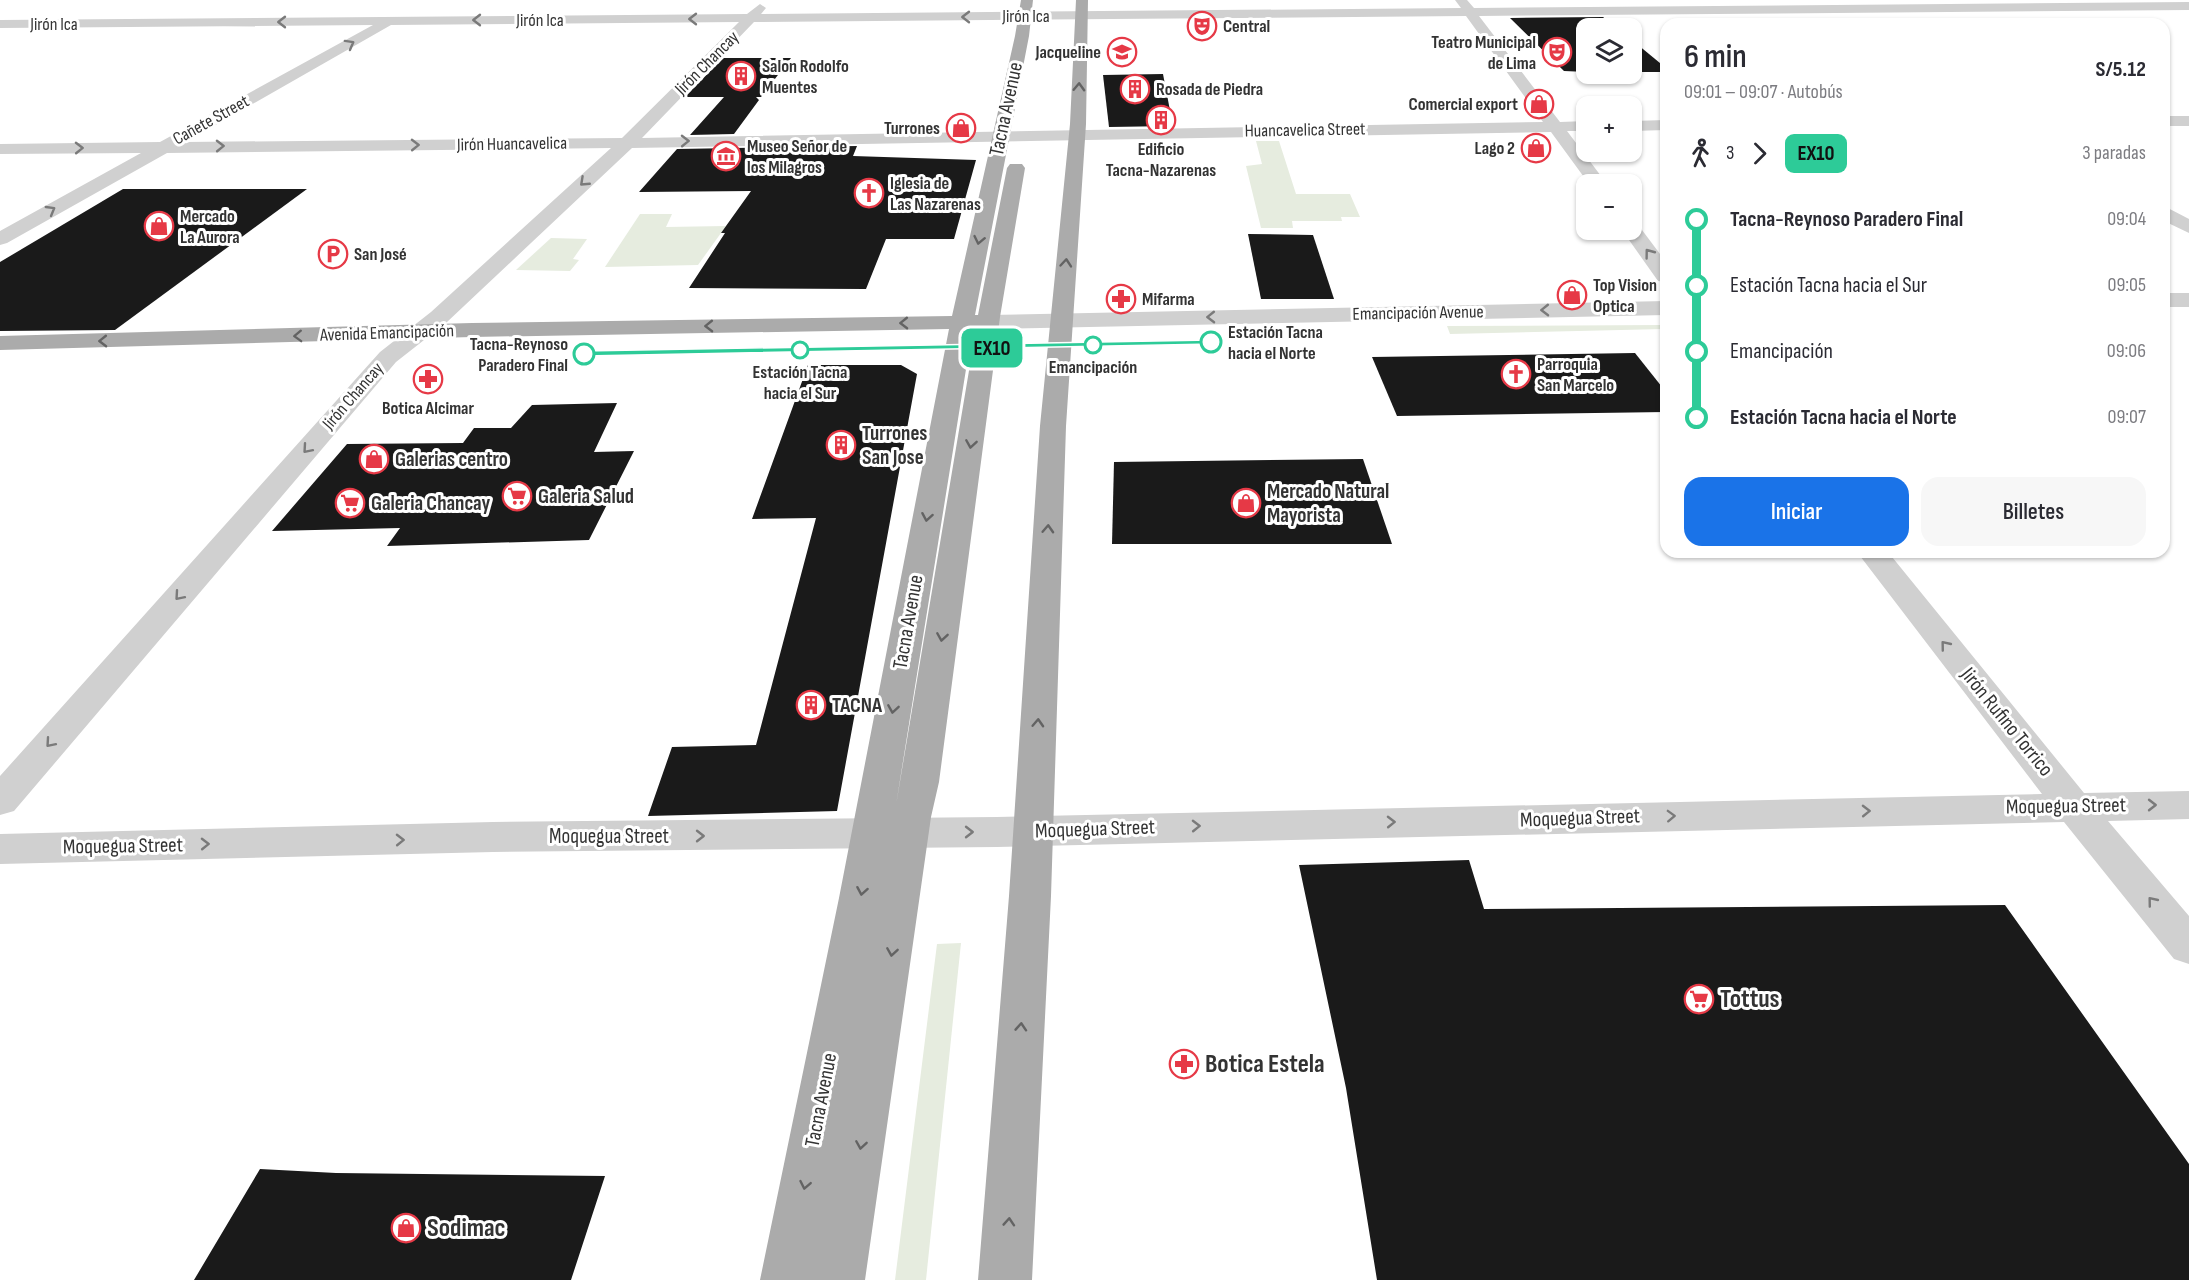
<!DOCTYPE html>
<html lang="es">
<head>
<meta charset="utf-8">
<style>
	:root { --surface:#fff; --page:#f7f7f7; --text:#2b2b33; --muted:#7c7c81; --accent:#1a73e8 }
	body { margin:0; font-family:"Sofia Sans Condensed",sans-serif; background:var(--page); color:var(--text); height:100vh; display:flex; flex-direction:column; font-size:22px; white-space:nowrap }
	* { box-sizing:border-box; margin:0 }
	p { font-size:20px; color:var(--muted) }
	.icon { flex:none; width:33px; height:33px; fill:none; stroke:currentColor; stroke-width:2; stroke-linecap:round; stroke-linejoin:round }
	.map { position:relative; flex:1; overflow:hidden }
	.panel { position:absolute; left:1660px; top:18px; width:510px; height:540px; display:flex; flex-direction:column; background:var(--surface); border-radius:18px; box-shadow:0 2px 4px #0004 }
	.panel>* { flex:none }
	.badge { padding:0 12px; border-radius:9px; font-size:21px; line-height:39px }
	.buttons { position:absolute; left:1576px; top:18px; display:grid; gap:12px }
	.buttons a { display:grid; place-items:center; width:66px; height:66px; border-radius:12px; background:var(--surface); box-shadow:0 2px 4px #0004; font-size:30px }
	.map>.badge { position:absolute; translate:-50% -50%; box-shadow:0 0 0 3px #fff }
	.legs { display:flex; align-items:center; gap:9px; height:66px; padding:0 24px; font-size:20px }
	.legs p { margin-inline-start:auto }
	.summary { display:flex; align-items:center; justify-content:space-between; height:102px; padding:0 24px }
	h1 { font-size:33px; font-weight:600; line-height:45px }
	.action { display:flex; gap:12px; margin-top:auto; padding:12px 24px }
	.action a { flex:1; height:69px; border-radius:18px; background:var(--accent); color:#fff; font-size:24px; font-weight:600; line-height:69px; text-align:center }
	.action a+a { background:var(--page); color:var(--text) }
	ul { padding:0 24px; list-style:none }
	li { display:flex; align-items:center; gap:21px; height:66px; font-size:22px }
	li i { display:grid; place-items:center; width:9px; height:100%; margin:0 8px; background:currentColor }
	li i::after { content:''; width:15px; height:15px; margin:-8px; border:4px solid; border-radius:50%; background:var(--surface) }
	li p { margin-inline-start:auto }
	li:first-child i { background:linear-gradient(#0000 50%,currentColor 0) }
	li:last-child i { background:linear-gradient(currentColor 50%,#0000 0) }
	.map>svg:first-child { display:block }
	.green { fill:#e6ecdf }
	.building { fill:#1a1a1a }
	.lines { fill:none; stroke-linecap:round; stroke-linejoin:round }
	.minor { fill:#d0d0d0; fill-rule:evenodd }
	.major { fill:#ababab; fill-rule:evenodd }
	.oneway { stroke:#7a7a7a }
	.oneway2 { stroke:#636363 }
	.line-1 { fill:#2dcb98; stroke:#fff; stroke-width:1.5 }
	.stop-1-dot { fill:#fff; stroke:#2dcb98; stroke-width:3 }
	.labels { text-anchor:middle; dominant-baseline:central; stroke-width:6; stroke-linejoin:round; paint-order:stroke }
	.far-street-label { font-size:18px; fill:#333; stroke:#fff }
	.far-poi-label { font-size:18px; font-weight:bold; fill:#333; stroke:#fff; text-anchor:start }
	.far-stop-label { font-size:18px; font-weight:bold; fill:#333; stroke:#fff }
	.street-label { font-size:21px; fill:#333; stroke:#fff }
	.poi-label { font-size:21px; font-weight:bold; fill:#333; stroke:#fff; text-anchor:start }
	.near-poi-label { font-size:26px; font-weight:bold; fill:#333; stroke:#fff; text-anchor:start }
</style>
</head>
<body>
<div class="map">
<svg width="2189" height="1280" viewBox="0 0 2189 1280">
	<rect width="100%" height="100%" fill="#fff"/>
	<g class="green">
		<path d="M1256,141H1279L1296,194H1350L1360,217H1341L1342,221H1292L1293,228H1261L1246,166L1262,164Z"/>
		<path d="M640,214H672L666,227L726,226L698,265L605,267Z"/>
		<path d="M551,238L587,239L573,259L579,260L570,271L516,270Z"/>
		<path d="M1661,325L1664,329L1450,334L1447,326Z"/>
		<path d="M961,943L926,1280H895L937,944Z"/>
	</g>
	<g class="building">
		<path d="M1603,17L1617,28H1587V72L1564,71L1510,18Z"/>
		<path d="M1632,40L1666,68V72H1632Z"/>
		<path d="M723,58H791L761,97H756L759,100L734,134L690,135L724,97H685Z"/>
		<path d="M1163,74L1173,126L1109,127L1103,75Z"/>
		<path d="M857,146L853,156L976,160L954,239H886L866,289L689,288L725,233H721L751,191L639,192L677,149Z"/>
		<path d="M123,189H307L115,330L0,331V262Z"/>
		<path d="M1248,234L1313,235L1334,299H1261Z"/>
		<path d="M1635,353L1666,392V412L1397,416L1372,357Z"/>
		<path d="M808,365H901L917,374L837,811L648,816L672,747L756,745L816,518L752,519Z"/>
		<path d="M617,403L594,452L634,451L589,540L387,546L400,528L272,531L347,444L463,443L474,428H511L532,405Z"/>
		<path d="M1363,459L1392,544H1112L1114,462Z"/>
		<path d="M1469,860L1484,909L2005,905L2189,1164V1280H1377L1346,1088L1299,865Z"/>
		<path d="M260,1169L336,1173L605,1176L571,1280H194Z"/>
	</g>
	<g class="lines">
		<g class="minor">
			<path d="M1455,0H1467L1474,8L2189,2V10L1479,16L1560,122L1587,121V131H1567L1607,184H1589L1551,132L632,148L447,322L396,362L14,811L0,815V776L380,352L431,312L611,148L167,153L7,243L0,245V231L141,153L0,154V144L160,142L373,25L0,28V20L747,14L760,4L766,8L761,14L1461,8ZM1466,16L1543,122L642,138L754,22ZM739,22L622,138L186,142L391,25Z"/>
			<rect x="2164" y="116" width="25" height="10"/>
			<path d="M1666,120V130L1632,131V121Z"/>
			<path d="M2164,206L2189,219V233L2164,221Z"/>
			<path d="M1632,224L1639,226L1666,262V282L1658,281L1622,230H1632Z"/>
			<rect x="2164" y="293" width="25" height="14"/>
			<path d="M1666,301V315L989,329L981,327L978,322L981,317L989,315Z"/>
			<path d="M1857,552H1888L2084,793L2189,791V819L2108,821L2189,916V964L2174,959L2064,822L997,847L493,852L0,864V834L493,822L997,817L2042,794Z"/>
		</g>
		<g class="major">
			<path d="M1021,0H1033L1029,36L975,315H978L1007,168L1010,164H1022L1025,168L1000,317L939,782L931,817L865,1280H760L839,898L949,329L472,337L0,350V336L472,323L952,316L1015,36ZM972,329H976L896,805L972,332Z"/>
			<path d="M1076,0H1088L1086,124L1066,426L1051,896L1032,1280H978L1009,896L1040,426L1070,124Z"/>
		</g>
	</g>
	<defs><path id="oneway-chevron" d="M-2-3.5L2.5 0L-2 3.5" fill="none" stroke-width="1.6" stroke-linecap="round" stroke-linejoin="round" transform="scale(1.5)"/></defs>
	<g class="oneway">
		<use href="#oneway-chevron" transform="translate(966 17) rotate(180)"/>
		<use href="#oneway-chevron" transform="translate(693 19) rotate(180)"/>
		<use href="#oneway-chevron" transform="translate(477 20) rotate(180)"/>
		<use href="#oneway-chevron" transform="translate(282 22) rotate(180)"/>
		<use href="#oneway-chevron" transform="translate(350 44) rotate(-29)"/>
		<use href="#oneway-chevron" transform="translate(685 141) rotate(-1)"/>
		<use href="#oneway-chevron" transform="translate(415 145) rotate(-1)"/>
		<use href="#oneway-chevron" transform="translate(220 146) rotate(-1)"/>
		<use href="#oneway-chevron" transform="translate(79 148) rotate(-1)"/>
		<use href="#oneway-chevron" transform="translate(584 182) rotate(137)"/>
		<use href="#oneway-chevron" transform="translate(51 210) rotate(-30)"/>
		<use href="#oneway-chevron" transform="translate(1649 253) rotate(-127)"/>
		<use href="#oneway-chevron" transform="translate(1545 310) rotate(179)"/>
		<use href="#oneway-chevron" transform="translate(1211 317) rotate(179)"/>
		<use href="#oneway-chevron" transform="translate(307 449) rotate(131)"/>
		<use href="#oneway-chevron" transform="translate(179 596) rotate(131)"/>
		<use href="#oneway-chevron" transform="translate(1945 645) rotate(-129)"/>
		<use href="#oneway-chevron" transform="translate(50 743) rotate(131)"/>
		<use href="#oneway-chevron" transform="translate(2152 805)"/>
		<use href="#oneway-chevron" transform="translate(1866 811) rotate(-1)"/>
		<use href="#oneway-chevron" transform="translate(1671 816) rotate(-2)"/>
		<use href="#oneway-chevron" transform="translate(1391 822) rotate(-1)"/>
		<use href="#oneway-chevron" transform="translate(1196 826) rotate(-1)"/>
		<use href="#oneway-chevron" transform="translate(969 832)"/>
		<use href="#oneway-chevron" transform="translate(700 836)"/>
		<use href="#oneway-chevron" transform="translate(400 840) rotate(-1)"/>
		<use href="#oneway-chevron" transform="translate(205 844) rotate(-1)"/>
		<use href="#oneway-chevron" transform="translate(2152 901) rotate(-129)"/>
	</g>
	<g class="oneway2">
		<use href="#oneway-chevron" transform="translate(1079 87) rotate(-88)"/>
		<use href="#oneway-chevron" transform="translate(979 240) rotate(102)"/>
		<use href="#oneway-chevron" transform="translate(1066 263) rotate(-85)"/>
		<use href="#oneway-chevron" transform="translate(904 323) rotate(179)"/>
		<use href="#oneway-chevron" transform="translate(709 326) rotate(179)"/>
		<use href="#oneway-chevron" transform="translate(298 336) rotate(178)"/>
		<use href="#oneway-chevron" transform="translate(103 341) rotate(179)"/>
		<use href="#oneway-chevron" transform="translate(971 444) rotate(99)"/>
		<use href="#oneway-chevron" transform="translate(927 517) rotate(100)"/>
		<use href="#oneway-chevron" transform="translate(1048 529) rotate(-87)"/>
		<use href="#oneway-chevron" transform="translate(942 637) rotate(99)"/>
		<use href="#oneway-chevron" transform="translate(893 709) rotate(99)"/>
		<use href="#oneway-chevron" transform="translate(1038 723) rotate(-87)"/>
		<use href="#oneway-chevron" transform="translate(862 891) rotate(100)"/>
		<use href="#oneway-chevron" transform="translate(892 952) rotate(99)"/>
		<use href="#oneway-chevron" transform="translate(1021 1027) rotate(-86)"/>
		<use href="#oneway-chevron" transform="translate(861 1145) rotate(99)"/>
		<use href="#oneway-chevron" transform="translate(805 1185) rotate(101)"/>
		<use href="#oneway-chevron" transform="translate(1009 1222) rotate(-86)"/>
	</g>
	<path class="line-1" d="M1211,340L1215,342L1214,344L584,356L580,354L584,351Z"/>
	<defs>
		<g id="theatre-ring" transform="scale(1.5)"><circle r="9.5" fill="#fff" stroke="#e63946" stroke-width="1.5"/><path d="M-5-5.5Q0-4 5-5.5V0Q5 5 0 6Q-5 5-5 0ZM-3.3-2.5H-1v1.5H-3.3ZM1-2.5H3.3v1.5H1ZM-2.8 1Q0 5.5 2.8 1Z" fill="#e63946"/></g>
		<g id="school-ring" transform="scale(1.5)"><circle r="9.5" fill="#fff" stroke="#e63946" stroke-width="1.5"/><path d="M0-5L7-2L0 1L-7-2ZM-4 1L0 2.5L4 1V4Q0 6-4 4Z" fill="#e63946"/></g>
		<g id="building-ring" transform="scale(1.5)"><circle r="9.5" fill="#fff" stroke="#e63946" stroke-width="1.5"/><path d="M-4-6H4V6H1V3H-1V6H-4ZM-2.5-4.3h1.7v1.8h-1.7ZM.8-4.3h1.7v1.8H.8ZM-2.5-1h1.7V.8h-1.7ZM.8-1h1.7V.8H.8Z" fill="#e63946"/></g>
		<g id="shop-ring" transform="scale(1.5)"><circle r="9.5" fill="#fff" stroke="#e63946" stroke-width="1.5"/><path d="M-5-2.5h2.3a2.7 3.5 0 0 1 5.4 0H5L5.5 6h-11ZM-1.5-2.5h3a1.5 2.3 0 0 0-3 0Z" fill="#e63946"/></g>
		<g id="museum-ring" transform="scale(1.5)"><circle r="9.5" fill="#fff" stroke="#e63946" stroke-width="1.5"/><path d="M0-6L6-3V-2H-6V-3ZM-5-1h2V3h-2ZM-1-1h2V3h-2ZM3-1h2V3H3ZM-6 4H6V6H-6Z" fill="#e63946"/></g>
		<g id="church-ring" transform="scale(1.5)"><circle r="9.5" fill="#fff" stroke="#e63946" stroke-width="1.5"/><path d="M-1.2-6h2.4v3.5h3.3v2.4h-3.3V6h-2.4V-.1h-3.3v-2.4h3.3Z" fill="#e63946"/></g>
		<g id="parking-ring" transform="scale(1.5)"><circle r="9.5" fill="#fff" stroke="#e63946" stroke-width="1.5"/><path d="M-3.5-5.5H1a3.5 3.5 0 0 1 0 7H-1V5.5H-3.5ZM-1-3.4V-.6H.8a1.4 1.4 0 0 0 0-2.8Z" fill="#e63946"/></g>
		<g id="pharmacy-ring" transform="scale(1.5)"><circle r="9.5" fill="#fff" stroke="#e63946" stroke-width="1.5"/><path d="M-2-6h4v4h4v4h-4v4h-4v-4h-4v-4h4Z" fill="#e63946"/></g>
		<g id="supermarket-ring" transform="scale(1.5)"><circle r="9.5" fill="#fff" stroke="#e63946" stroke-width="1.5"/><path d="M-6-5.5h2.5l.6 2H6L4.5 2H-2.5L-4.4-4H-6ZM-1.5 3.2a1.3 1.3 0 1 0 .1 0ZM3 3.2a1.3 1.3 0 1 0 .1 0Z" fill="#e63946"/></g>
	</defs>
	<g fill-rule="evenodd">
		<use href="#theatre-ring" x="1202" y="26"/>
		<use href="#school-ring" x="1122" y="52"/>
		<use href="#theatre-ring" x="1557" y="52"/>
		<use href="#building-ring" x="741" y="76"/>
		<use href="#building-ring" x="1135" y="89"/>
		<use href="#shop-ring" x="1539" y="104"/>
		<use href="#building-ring" x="1161" y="120"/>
		<use href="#shop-ring" x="961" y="128"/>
		<use href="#shop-ring" x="1536" y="148"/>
		<use href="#museum-ring" x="726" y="156"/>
		<use href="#church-ring" x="869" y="193"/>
		<use href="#shop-ring" x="159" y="226"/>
		<use href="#parking-ring" x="333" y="254"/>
		<use href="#shop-ring" x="1572" y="295"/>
		<use href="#pharmacy-ring" x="1121" y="299"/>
		<use href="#church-ring" x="1516" y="374"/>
		<use href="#pharmacy-ring" x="428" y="379"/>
		<use href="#building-ring" x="841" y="445"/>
		<use href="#shop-ring" x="374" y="459"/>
		<use href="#supermarket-ring" x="517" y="496"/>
		<use href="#supermarket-ring" x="350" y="503"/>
		<use href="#shop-ring" x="1246" y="503"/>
		<use href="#building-ring" x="811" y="705"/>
		<use href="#supermarket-ring" x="1699" y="999"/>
		<use href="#pharmacy-ring" x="1184" y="1064"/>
		<use href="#shop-ring" x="406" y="1228"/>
	</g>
	<g class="stop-1-dot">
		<circle cx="1211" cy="342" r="10"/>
		<circle cx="1093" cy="345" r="8"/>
		<circle cx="800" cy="350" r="8"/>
		<circle cx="584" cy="354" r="10"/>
	</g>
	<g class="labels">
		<g class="far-street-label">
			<text x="1026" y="16">Jirón Ica</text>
			<text x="540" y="20">Jirón Ica</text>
			<text x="54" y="24">Jirón Ica</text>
			<text transform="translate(707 63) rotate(-45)">Jirón Chancay</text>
			<text transform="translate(211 120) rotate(-29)">Cañete Street</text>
			<text transform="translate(1305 130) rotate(-1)">Huancavelica Street</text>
			<text transform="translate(512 144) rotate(-1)">Jirón Huancavelica</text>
			<text transform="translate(1418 313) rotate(-1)">Emancipación Avenue</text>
			<text transform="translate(387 333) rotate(-2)">Avenida Emancipación</text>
			<text transform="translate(353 396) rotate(-49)">Jirón Chancay</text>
		</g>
		<g class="far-poi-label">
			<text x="1223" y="26">Central</text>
			<text x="1536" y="42" text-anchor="end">Teatro Municipal<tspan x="1536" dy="21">de Lima</tspan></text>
			<text x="1101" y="52" text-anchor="end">Jacqueline</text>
			<text x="762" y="66">Salon Rodolfo<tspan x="762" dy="21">Muentes</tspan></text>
			<text x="1156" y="89">Rosada de Piedra</text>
			<text x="1518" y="104" text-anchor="end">Comercial export</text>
			<text x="940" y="128" text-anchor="end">Turrones</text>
			<text x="747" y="146">Museo Señor de<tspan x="747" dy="21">los Milagros</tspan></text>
			<text x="1515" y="148" text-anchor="end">Lago 2</text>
			<text x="1161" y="149" text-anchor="middle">Edificio<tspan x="1161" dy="21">Tacna-Nazarenas</tspan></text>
			<text x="890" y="183">Iglesia de<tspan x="890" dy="21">Las Nazarenas</tspan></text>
			<text x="180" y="216">Mercado<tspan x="180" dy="21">La Aurora</tspan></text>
			<text x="354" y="254">San José</text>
			<text x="1593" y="285">Top Vision<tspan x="1593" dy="21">Optica</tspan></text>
			<text x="1142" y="299">Mifarma</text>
			<text x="1537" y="364">Parroquia<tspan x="1537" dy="21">San Marcelo</tspan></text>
			<text x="428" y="408" text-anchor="middle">Botica Alcimar</text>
		</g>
		<g class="far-stop-label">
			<text x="1228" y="332" text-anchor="start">Estación Tacna<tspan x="1228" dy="21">hacia el Norte</tspan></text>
			<text x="568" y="344" text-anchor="end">Tacna-Reynoso<tspan x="568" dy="21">Paradero Final</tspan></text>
			<text x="1093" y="367">Emancipación</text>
			<text x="800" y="372">Estación Tacna<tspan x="800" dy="21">hacia el Sur</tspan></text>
		</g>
		<g class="street-label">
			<text transform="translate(1006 109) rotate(-78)">Tacna Avenue</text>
			<text transform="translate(908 622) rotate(-80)">Tacna Avenue</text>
			<text transform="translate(2007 722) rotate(51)">Jirón Rufino Torrico</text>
			<text transform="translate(2066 806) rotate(-1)">Moquegua Street</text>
			<text transform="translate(1580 818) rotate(-2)">Moquegua Street</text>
			<text transform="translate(1095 829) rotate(-2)">Moquegua Street</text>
			<text x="609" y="836">Moquegua Street</text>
			<text transform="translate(123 846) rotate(-1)">Moquegua Street</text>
			<text transform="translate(821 1100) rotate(-79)">Tacna Avenue</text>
		</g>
		<g class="poi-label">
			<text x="862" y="433">Turrones<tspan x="862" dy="24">San Jose</tspan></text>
			<text x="395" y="459">Galerias centro</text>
			<text x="1267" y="491">Mercado Natural<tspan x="1267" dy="24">Mayorista</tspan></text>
			<text x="538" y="496">Galeria Salud</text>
			<text x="371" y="503">Galeria Chancay</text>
			<text x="832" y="705">TACNA</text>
		</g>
		<g class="near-poi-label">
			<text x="1720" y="999">Tottus</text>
			<text x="1205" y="1064">Botica Estela</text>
			<text x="427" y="1228">Sodimac</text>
		</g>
	</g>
</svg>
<div class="buttons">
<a><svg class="icon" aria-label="layers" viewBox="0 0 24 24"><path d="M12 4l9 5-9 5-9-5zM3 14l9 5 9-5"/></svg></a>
<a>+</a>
<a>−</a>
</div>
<b class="badge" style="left:992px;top:348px;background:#2dcb98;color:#111">EX10</b>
<section class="panel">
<div class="summary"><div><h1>6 min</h1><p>09:01 – 09:07 · Autobús</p></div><b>S/5.12</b></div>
<div class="legs"><svg class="icon" aria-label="walk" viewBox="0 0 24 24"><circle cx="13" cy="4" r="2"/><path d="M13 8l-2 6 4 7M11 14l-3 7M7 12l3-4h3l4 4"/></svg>3<svg class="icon" aria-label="forward" viewBox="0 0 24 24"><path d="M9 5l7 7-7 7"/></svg><b class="badge" style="background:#2dcb98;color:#111">EX10</b><p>3 paradas</p></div>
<ul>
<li><i style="color:#2dcb98"></i><b>Tacna-Reynoso Paradero Final</b><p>09:04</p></li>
<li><i style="color:#2dcb98"></i><span>Estación Tacna hacia el Sur</span><p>09:05</p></li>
<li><i style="color:#2dcb98"></i><span>Emancipación</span><p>09:06</p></li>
<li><i style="color:#2dcb98"></i><b>Estación Tacna hacia el Norte</b><p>09:07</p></li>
</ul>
<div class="action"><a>Iniciar</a><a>Billetes</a></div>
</section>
</div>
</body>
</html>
